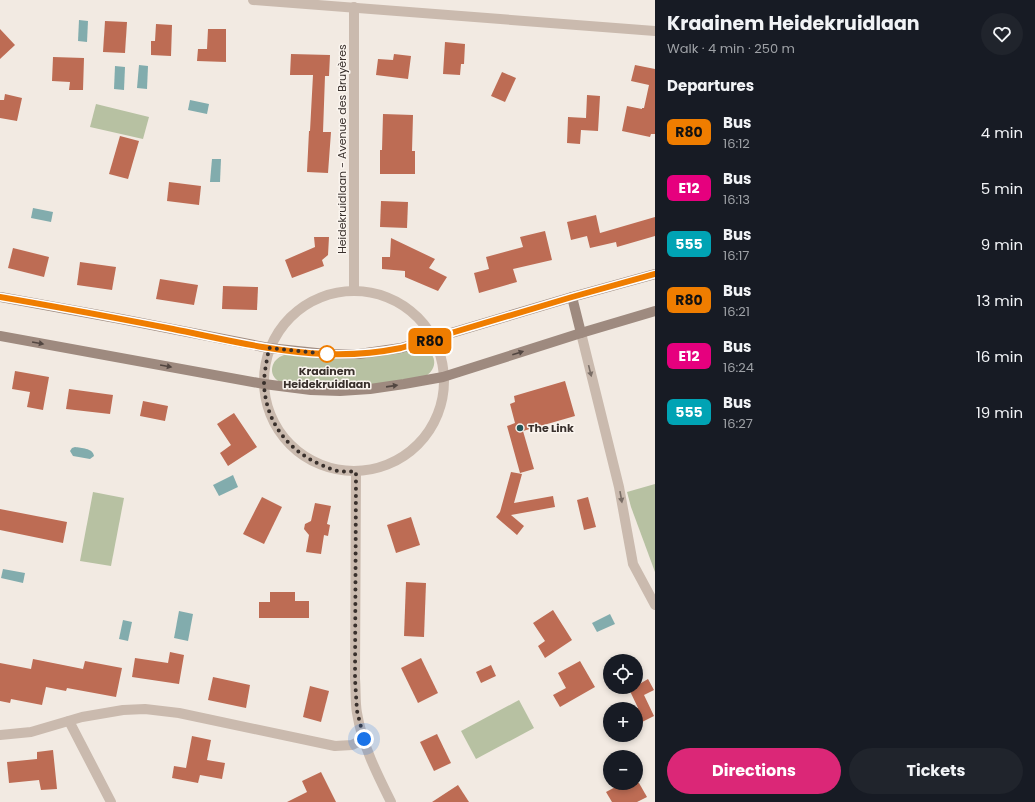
<!DOCTYPE html>
<html lang="en">
<head>
<meta charset="utf-8">
<style>
	:root { --surface:#171b24; --page:#20242c; --text:#f1f3f6; --muted:#9ea1a6; --accent:#db2777 }
	body { margin:0; font-family:Poppins,sans-serif; background:var(--page); color:var(--text); height:100vh; display:flex; flex-direction:column; font-size:15px; white-space:nowrap }
	* { box-sizing:border-box; margin:0 }
	p { font-size:13px; color:var(--muted) }
	.icon { flex:none; width:22px; height:22px; fill:none; stroke:currentColor; stroke-width:2; stroke-linecap:round; stroke-linejoin:round }
	.map { position:relative; flex:1; overflow:hidden }
	.details { display:flex; flex-direction:column; background:var(--surface); width:380px }
	.details>* { flex:none }
	.badge { padding:0 8px; border-radius:6px; font-size:14px; line-height:26px }
	.fabs { position:absolute; left:603px; top:654px; display:grid; gap:8px }
	.fabs a { display:grid; place-items:center; width:40px; height:40px; border-radius:50%; background:var(--surface); box-shadow:0 2px 6px #0003; font-size:20px }
	.you { position:absolute; width:20px; height:20px; margin:-10px; border:3px solid #fff; border-radius:50%; background:#1a73e8; box-shadow:0 0 0 6px #1a73e833 }
	.map>.badge { position:absolute; translate:-50% -50%; box-shadow:0 0 0 2px #fff }
	h2 { padding:0 12px; font-size:15px; line-height:36px }
	.round { display:grid; place-items:center; flex:none; width:42px; height:42px; border-radius:21px; background:var(--page) }
	.head { display:flex; align-items:center; justify-content:space-between; height:68px; padding:0 12px }
	h1 { font-size:19px; font-weight:700; line-height:30px }
	.button { display:flex; gap:8px; margin-top:auto; padding:8px 12px }
	.button a { flex:1; height:46px; border-radius:24px; background:var(--accent); color:#fff; font-size:16px; font-weight:700; line-height:46px; text-align:center }
	.button a+a { background:var(--page); color:var(--text) }
	ul { padding:0; list-style:none }
	li { display:flex; align-items:center; gap:12px; height:56px; padding:0 12px }
	li div { flex:1 }
	li b { display:block; font-size:15px }
	li em { font-style:normal }
	li .badge { min-width:44px; font-weight:700; text-align:center }
	main { display:flex; flex:1; min-height:0 }
	.map>svg:first-child { display:block }
	.green { fill:#b7c1a2 }
	.water { fill:#82acad }
	.building { fill:#bd6c54 }
	.lines { fill:none; stroke-linecap:round; stroke-linejoin:round }
	.street { stroke:#cabaae; stroke-width:10 }
	.secondary { stroke:#9e8a7f; stroke-width:10 }
	.oneway { fill:#524641 }
	.oneway2 { fill:#7a6e66 }
	.line-casing { stroke:#fff; stroke-width:9 }
	.line { stroke:#ef7d00; stroke-width:6 }
	.walk { stroke:#39302c; stroke-width:4; stroke-dasharray:0 7.2 }
	.stop-dot { fill:#fff; stroke:#ef7d00; stroke-width:2 }
	.poi-dot { fill:#245558; stroke:#faf4ee; stroke-width:1.5 }
	.labels { text-anchor:middle; dominant-baseline:central; stroke-width:3; stroke-linejoin:round; paint-order:stroke }
	.street-label { font-size:11px; fill:#39302c; stroke:#faf4ee }
	.stop-label { font-size:11px; font-weight:bold; fill:#39302c; stroke:#faf4ee }
	.poi-label { font-size:11px; font-weight:bold; fill:#39302c; stroke:#faf4ee; text-anchor:start }
</style>
</head>
<body>
<main>
<div class="map">
<svg width="655" height="802" viewBox="0 0 655 802">
	<rect width="100%" height="100%" fill="#f2eae2"/>
	<g class="green">
		<path d="M96,104L149,117L143,139L90,127Z"/>
		<path d="M415,349C433,346 442,365 426,376L366,386H326L280,382C267,375 271,359 284,355L398,353Z"/>
		<path d="M655,484V572L631,507L627,492Z"/>
		<path d="M93,492L124,498L111,566L80,561Z"/>
		<path d="M519,700L534,728L476,759L461,731Z"/>
	</g>
	<g class="water">
		<path d="M79,20L88,21L87,42L78,41Z"/>
		<path d="M139,65L148,66L147,89L137,88Z"/>
		<path d="M115,66L125,67L124,90L114,89Z"/>
		<path d="M190,100L209,104L207,114L188,110Z"/>
		<path d="M212,159H221L220,182H210Z"/>
		<path d="M33,208L53,212L51,222L31,218Z"/>
		<path d="M75,447C81,448 93,448 94,456L90,459L73,456L70,451L72,448Z"/>
		<path d="M233,475L238,487L219,496L213,485Z"/>
		<path d="M3,569L25,573L23,583L1,578Z"/>
		<path d="M179,611L193,614L188,641L174,638Z"/>
		<path d="M610,614L615,624L597,632L592,623Z"/>
		<path d="M123,620L132,622L128,641L119,639Z"/>
	</g>
	<g class="building">
		<path d="M105,21L127,22L125,53L103,52Z"/>
		<path d="M156,24L172,25L171,56L151,55V41H155Z"/>
		<path d="M0,29L15,45L0,59Z"/>
		<path d="M208,29H226V62L197,61L198,49H207Z"/>
		<path d="M445,42L465,44L464,64H461L460,75L443,74Z"/>
		<path d="M291,54L330,55L329,76H325L323,132H331L328,173L307,172L309,131H310L313,75H290Z"/>
		<path d="M394,54L411,56L408,79L376,75L378,59L393,60Z"/>
		<path d="M53,57L84,58L83,90H69L70,82L52,81Z"/>
		<path d="M635,65L655,69V134H651L650,137L622,131L627,106L642,109V108H644L649,85L631,81Z"/>
		<path d="M502,72L516,78L505,102L491,96Z"/>
		<path d="M5,94L22,98L17,121L0,118V100H4Z"/>
		<path d="M587,95L600,96L598,131L581,130L580,144L567,143L568,117L586,118Z"/>
		<path d="M383,114L413,115L412,151H415V174H380V150H382Z"/>
		<path d="M120,136L139,141L128,179L109,174Z"/>
		<path d="M169,182L201,186L199,205L167,201Z"/>
		<path d="M381,201L408,202L407,228L380,227Z"/>
		<path d="M596,215L600,233L655,217V236L617,247L616,242L590,248L587,236L571,240L567,222Z"/>
		<path d="M545,231L552,260L513,269L517,282L479,293L474,273L489,269L486,257L523,247L520,237Z"/>
		<path d="M314,237H329L328,255L322,260L324,266L292,278L285,260L315,247Z"/>
		<path d="M391,238L435,259L429,268L447,277L438,291L405,277V271L382,269V257H390Z"/>
		<path d="M13,248L49,257L44,277L8,268Z"/>
		<path d="M80,262L116,267L112,290L77,285Z"/>
		<path d="M160,279L198,285L194,305L156,299Z"/>
		<path d="M223,286L258,287L257,310L222,309Z"/>
		<path d="M15,371L49,377L43,410L27,407L30,392L12,389Z"/>
		<path d="M565,381L575,416L523,431L534,469L520,473L507,426L515,423L510,404L515,402L514,396Z"/>
		<path d="M69,389L113,395L110,414L66,409Z"/>
		<path d="M143,401L168,406L165,421L140,416Z"/>
		<path d="M234,413L257,447L228,466L220,453L231,445L217,424Z"/>
		<path d="M511,472L522,474L514,503L553,496L555,507L511,515L524,526L517,535L496,517L500,512Z"/>
		<path d="M262,497L282,507L264,544L243,534Z"/>
		<path d="M588,497L596,527L584,530L577,500Z"/>
		<path d="M315,503L331,506L327,524L330,525L328,536L324,535L321,554L306,552L309,535L304,529L305,524L311,521Z"/>
		<path d="M0,509L67,522L63,543L0,530Z"/>
		<path d="M411,517L420,545L396,553L387,525Z"/>
		<path d="M406,582L426,583L424,637L404,636Z"/>
		<path d="M270,592H295V601H309V618H259V602H270Z"/>
		<path d="M553,610L572,640L545,658L538,646L545,641L533,623Z"/>
		<path d="M170,652L184,655L179,684L132,677L135,658L168,663Z"/>
		<path d="M421,658L438,693L418,703L401,668Z"/>
		<path d="M33,659L83,669L85,661L122,668L116,697L67,688L66,691L46,687L42,705L11,699L10,703L0,701V663L31,669Z"/>
		<path d="M580,661L595,687L560,707L553,695L566,688L558,673Z"/>
		<path d="M491,665L496,676L481,683L476,672Z"/>
		<path d="M213,677L250,685L246,708L208,700Z"/>
		<path d="M648,679L654,690L644,695L654,716L636,725V708H638L629,689L636,687V686Z"/>
		<path d="M310,686L329,691L321,722L303,717Z"/>
		<path d="M437,734L451,763L434,771L420,742Z"/>
		<path d="M192,736L211,740L207,760L225,763L222,779L200,775L198,783L172,778L174,766L186,768Z"/>
		<path d="M53,750L57,789L41,790L39,780L9,783L7,762L37,759V752Z"/>
		<path d="M321,772L336,802H287L307,792L302,781Z"/>
		<path d="M623,783H639L647,797L637,802H612L606,792Z"/>
		<path d="M458,785L469,802H432Z"/>
	</g>
	<g class="lines">
		<g class="street">
			<path d="M253,0L655,31"/>
			<path d="M354,7V291"/>
			<circle cx="354" cy="381" r="90"/>
			<path d="M581,333L619,487L633,564L655,605"/>
			<path d="M356,472L355,679C356,690 355,702 357,713C362,744 377,774 391,802"/>
			<path d="M69,721L111,802"/>
			<path d="M0,735L31,732L82,717L123,710L145,709L179,713L335,746L352,745L364,739"/>
		</g>
		<g class="secondary">
			<path d="M0,297L121,319L269,348L326,354H359L401,348L572,297L655,274"/>
			<path d="M572,297L581,333"/>
			<path d="M0,336L264,384L311,390L340,391L370,389L404,384L443,377L581,333L655,311"/>
		</g>
	</g>
	<defs><path id="oneway-solid" d="M-6-.8H1V-3.2L6.5 0L1 3.2V.8H-6Z"/></defs>
	<g class="oneway">
		<use href="#oneway-solid" transform="translate(38 343) rotate(10)"/>
		<use href="#oneway-solid" transform="translate(518 353) rotate(-18)"/>
		<use href="#oneway-solid" transform="translate(166 366) rotate(10)"/>
		<use href="#oneway-solid" transform="translate(392 386) rotate(-8)"/>
	</g>
	<g class="oneway2">
		<use href="#oneway-solid" transform="translate(590 371) rotate(76)"/>
		<use href="#oneway-solid" transform="translate(621 497) rotate(80)"/>
	</g>
	<g class="lines">
		<g class="line-casing">
			<path id="line" d="M0,297C58,307 116,318 173,329C223,339 274,352 326,354C351,355 376,353 401,348L572,297L655,274"/>
		</g>
		<use href="#line" class="line"/>
		<path class="walk" d="M327,354L269,348C267,360 264,373 264,384C266,429 296,459 338,471C344,472 350,471 356,472L355,679L357,711L364,739"/>
	</g>
	<circle class="stop-dot" cx="327" cy="354" r="8"/>
	<circle class="poi-dot" cx="520" cy="428" r="4"/>
	<g class="labels">
		<g class="street-label">
			<text transform="translate(342 149) rotate(-90)">Heidekruidlaan - Avenue des Bruyères</text>
		</g>
		<g class="stop-label">
			<text x="327" y="371">Kraainem<tspan x="327" dy="13">Heidekruidlaan</tspan></text>
		</g>
		<g class="poi-label">
			<text x="528" y="428">The Link</text>
		</g>
	</g>
</svg>
<div class="fabs">
<a><svg class="icon" aria-label="locate" viewBox="0 0 24 24"><circle cx="12" cy="12" r="6"/><path d="M12 2v4M12 18v4M2 12h4M18 12h4"/></svg></a>
<a>+</a>
<a>−</a>
</div>
<div class="you" style="left:364px;top:739px"></div>
<b class="badge" style="left:430px;top:341px;background:#ef7d00;color:#111">R80</b>
</div>
<section class="details">
<div class="head"><div><h1>Kraainem Heidekruidlaan</h1><p>Walk · 4 min · 250 m</p></div><a class="round"><svg class="icon" aria-label="heart" viewBox="0 0 24 24"><path d="M12 20l-8-8c-3-5 5-10 8-4 3-6 11-1 8 4z"/></svg></a></div>
<h2>Departures</h2>
<ul>
<li><span class="badge" style="background:#ef7d00;color:#111">R80</span><div><b>Bus</b><p>16:12</p></div><em>4 min</em></li>
<li><span class="badge" style="background:#e6007e;color:#fff">E12</span><div><b>Bus</b><p>16:13</p></div><em>5 min</em></li>
<li><span class="badge" style="background:#00a3b4;color:#fff">555</span><div><b>Bus</b><p>16:17</p></div><em>9 min</em></li>
<li><span class="badge" style="background:#ef7d00;color:#111">R80</span><div><b>Bus</b><p>16:21</p></div><em>13 min</em></li>
<li><span class="badge" style="background:#e6007e;color:#fff">E12</span><div><b>Bus</b><p>16:24</p></div><em>16 min</em></li>
<li><span class="badge" style="background:#00a3b4;color:#fff">555</span><div><b>Bus</b><p>16:27</p></div><em>19 min</em></li>
</ul>
<div class="button"><a>Directions</a><a>Tickets</a></div>
</section>
</main>
</body>
</html>
